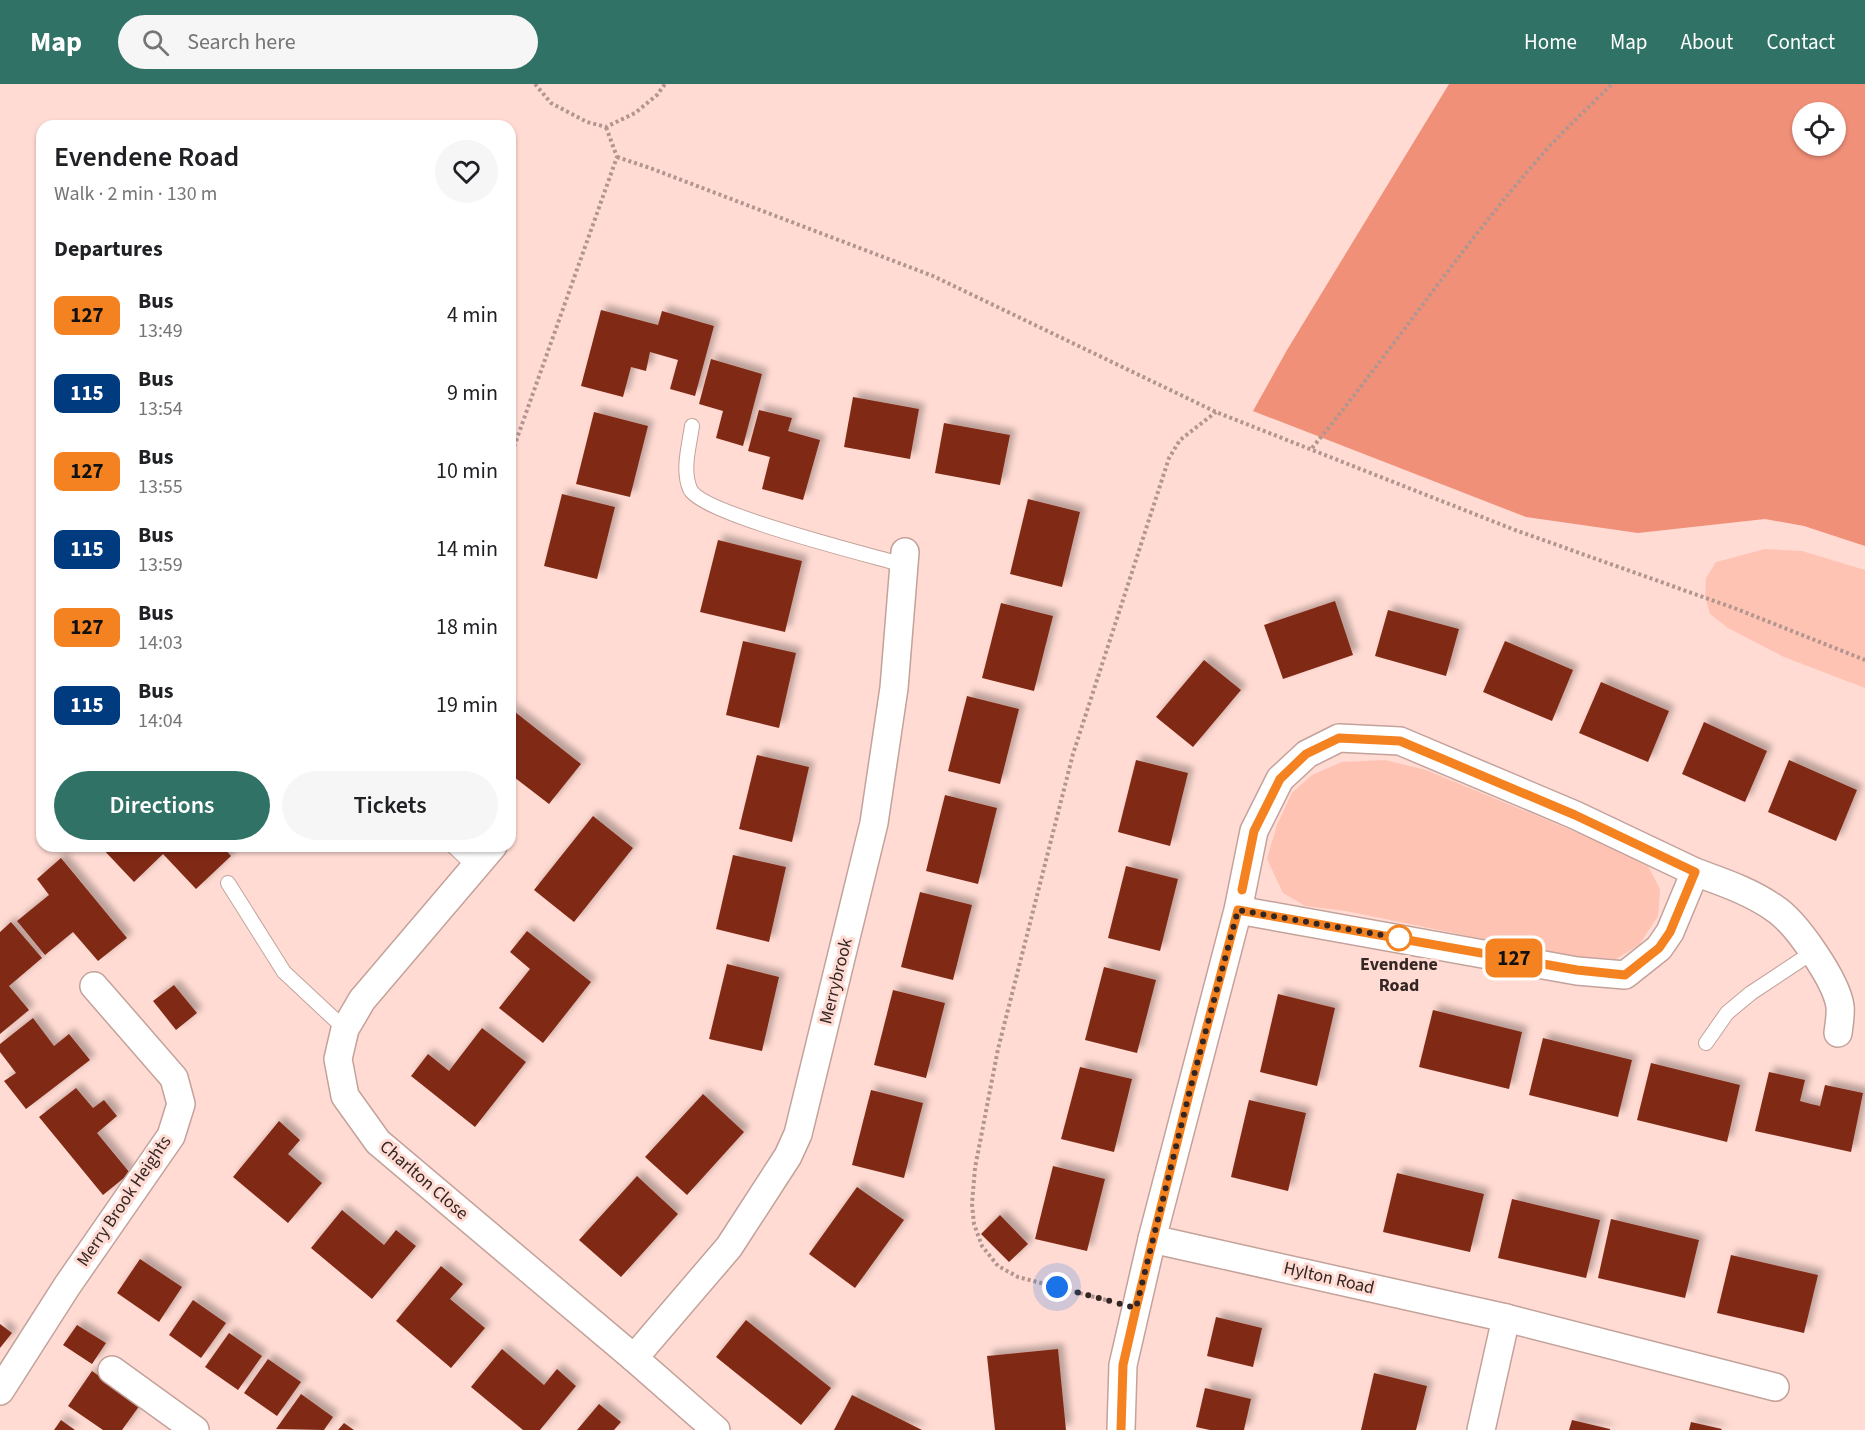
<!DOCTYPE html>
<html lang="en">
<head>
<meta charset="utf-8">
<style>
	:root { --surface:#fff; --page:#f6f6f6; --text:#202124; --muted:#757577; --accent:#307366 }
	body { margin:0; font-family:"Source Sans 3",sans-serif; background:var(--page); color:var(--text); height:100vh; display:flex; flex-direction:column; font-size:22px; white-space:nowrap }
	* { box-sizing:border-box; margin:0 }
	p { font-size:20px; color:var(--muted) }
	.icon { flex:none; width:33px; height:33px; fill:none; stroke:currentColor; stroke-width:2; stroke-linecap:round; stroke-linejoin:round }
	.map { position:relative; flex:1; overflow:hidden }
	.drawer { position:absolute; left:36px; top:36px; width:480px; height:732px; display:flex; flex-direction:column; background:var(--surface); border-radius:18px; box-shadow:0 2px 4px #0004 }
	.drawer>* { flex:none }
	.badge { padding:0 12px; border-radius:9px; font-size:21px; line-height:39px }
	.controls { position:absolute; left:1792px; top:18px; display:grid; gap:12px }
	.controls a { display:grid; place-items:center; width:54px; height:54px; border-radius:50%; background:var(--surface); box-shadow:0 2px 4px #0004; font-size:30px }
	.you { position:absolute; width:30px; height:30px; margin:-15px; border:4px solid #fff; border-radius:50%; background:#1a73e8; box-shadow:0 0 0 9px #1a73e833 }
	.map>.badge { position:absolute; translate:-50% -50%; box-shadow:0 0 0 3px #fff }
	h2 { padding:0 18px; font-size:22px; line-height:54px }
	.round { display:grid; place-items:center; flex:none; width:63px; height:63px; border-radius:32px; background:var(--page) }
	.summary { display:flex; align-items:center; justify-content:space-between; height:102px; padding:0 18px }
	h1 { font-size:28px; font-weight:600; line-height:45px }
	.cta { display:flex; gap:12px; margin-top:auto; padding:12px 18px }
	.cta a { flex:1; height:69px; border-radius:36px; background:var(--accent); color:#fff; font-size:24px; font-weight:600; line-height:69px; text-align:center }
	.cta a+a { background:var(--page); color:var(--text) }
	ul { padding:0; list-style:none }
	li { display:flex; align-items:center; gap:18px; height:78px; padding:0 18px }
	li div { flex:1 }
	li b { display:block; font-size:22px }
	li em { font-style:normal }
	li .badge { min-width:66px; font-weight:700; text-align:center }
	header { display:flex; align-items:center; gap:36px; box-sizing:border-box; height:84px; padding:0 30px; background:var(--accent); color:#fff }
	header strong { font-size:28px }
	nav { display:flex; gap:33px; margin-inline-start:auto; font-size:21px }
	.search { width:420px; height:54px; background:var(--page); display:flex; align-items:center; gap:15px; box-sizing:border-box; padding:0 21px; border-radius:33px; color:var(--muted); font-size:22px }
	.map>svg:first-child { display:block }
	.green { fill:#ffc3b4 }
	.forest { fill:#f19079; fill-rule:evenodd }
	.building { fill:#802a17; filter:url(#shadow) }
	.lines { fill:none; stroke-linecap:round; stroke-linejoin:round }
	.service-casing { stroke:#c3a29a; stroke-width:16 }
	.minor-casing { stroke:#c3a29a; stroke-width:30 }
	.path { stroke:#b19690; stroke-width:4; stroke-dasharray:3 3; stroke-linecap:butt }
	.service { stroke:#fff; stroke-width:14 }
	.minor { stroke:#fff; stroke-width:27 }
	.line-casing { stroke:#fff; stroke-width:14 }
	.line { stroke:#f58220; stroke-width:9 }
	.walk { stroke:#332623; stroke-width:6; stroke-dasharray:0 10.8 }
	.stop-dot { fill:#fff; stroke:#f58220; stroke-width:3 }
	.labels { text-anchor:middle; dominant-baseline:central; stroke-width:6; stroke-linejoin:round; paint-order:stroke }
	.stop-label { font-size:18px; font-weight:bold; fill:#332623; stroke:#ffdbd3 }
	.street-label { font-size:18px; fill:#332623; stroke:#ffdbd3 }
</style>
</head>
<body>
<header>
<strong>Map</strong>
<div class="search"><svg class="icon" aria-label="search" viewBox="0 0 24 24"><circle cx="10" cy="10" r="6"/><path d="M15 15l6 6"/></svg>Search here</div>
<nav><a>Home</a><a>Map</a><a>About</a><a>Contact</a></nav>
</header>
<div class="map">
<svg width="1865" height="1346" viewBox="0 0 1865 1346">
	<defs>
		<filter id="shadow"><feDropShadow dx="5.5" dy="-5.5" stdDeviation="3" flood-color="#0004"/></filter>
	</defs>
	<rect width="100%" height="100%" fill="#ffdbd3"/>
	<g class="green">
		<path d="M1765,465L1802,467L1865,486V604L1784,573L1728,544L1710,530L1705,512L1706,494L1716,478Z"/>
		<path d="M1385,676L1426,686L1607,761L1648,782L1660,805L1658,832L1639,861L1616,875L1567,872L1346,827L1305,822L1283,809L1267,775L1277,741L1292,709L1312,691L1342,678Z"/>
	</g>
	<path class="forest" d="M1449,0H1865V462L1804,442L1765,435L1638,449L1526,433L1253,327L1287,266ZM1803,28H1836V62H1803Z"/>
	<g class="building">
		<path d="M601,226L658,241L662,227L714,242L695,312L670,305L678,276L650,268L646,287L631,283L623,313L581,302Z"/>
		<path d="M711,275L762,290L743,362L716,354L723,327L699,320Z"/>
		<path d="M853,313L919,325L910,375L844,363Z"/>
		<path d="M759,326L792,334L788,347L820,356L803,416L762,405L770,373L748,367Z"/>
		<path d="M594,328L648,342L630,413L576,400Z"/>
		<path d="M944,339L1010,351L1000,401L935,389Z"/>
		<path d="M562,410L615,423L597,495L544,482Z"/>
		<path d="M1028,415L1080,428L1062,503L1010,490Z"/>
		<path d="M718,456L802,477L785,548L700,528Z"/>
		<path d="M1335,517L1353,571L1283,595L1264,541Z"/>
		<path d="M1001,519L1053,532L1034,607L982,594Z"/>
		<path d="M1388,526L1459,545L1446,592L1375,572Z"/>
		<path d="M743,557L796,569L779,644L726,631Z"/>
		<path d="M1505,557L1573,586L1552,637L1483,608Z"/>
		<path d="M1204,576L1241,606L1193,663L1156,633Z"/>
		<path d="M1601,598L1669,627L1648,678L1579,649Z"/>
		<path d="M967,612L1019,625L1000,700L948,687Z"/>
		<path d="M510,624L581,680L549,720L510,690Z"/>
		<path d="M1704,638L1767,667L1745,718L1682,690Z"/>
		<path d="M757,671L809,683L792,758L739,745Z"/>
		<path d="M1136,676L1188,689L1170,762L1118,748Z"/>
		<path d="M1789,676L1857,706L1836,757L1768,728Z"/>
		<path d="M945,711L997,724L978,800L926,787Z"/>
		<path d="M593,732L633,764L574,838L534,806Z"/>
		<path d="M100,762H222L231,772L196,805L163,770L134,798Z"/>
		<path d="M733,771L786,783L769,858L716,845Z"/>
		<path d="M61,774L127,854L98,877L73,848L45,871L17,837L49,811L37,795Z"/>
		<path d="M1126,782L1178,795L1160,867L1108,854Z"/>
		<path d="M920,808L972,821L953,896L901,883Z"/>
		<path d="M11,838L42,874L9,902L29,926L0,950V848Z"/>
		<path d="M527,847L591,898L543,959L499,924L530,885L510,868Z"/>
		<path d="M727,880L779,893L762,967L709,955Z"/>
		<path d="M1104,883L1156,896L1137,969L1085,956Z"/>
		<path d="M174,901L197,929L176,946L153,917Z"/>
		<path d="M893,906L945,919L926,994L874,981Z"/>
		<path d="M1278,910L1335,924L1317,1002L1260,988Z"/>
		<path d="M1433,926L1522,948L1509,1005L1419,983Z"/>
		<path d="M33,934L54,962L69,950L90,976L26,1025L4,997L16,989L0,968V960Z"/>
		<path d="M482,944L526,978L475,1043L411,992L428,970L449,987Z"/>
		<path d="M1543,954L1632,976L1618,1033L1529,1011Z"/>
		<path d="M1651,979L1740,1001L1727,1058L1637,1036Z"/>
		<path d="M1080,983L1132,995L1114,1068L1061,1055Z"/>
		<path d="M1769,988L1805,996L1800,1017L1811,1020L1820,1022L1825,1001L1863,1009L1851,1068L1755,1047Z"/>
		<path d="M76,1004L93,1024L104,1016L117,1032L97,1049L130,1089L103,1111L39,1033Z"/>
		<path d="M871,1006L923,1019L904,1094L852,1081Z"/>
		<path d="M703,1010L744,1048L687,1111L645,1073Z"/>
		<path d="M1249,1016L1306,1029L1288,1107L1231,1093Z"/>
		<path d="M279,1037L300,1056L288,1070L322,1099L288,1139L233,1093Z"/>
		<path d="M1053,1082L1105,1095L1087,1167L1035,1155Z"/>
		<path d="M1397,1089L1484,1110L1470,1168L1383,1148Z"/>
		<path d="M637,1092L678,1130L621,1193L579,1156Z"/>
		<path d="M857,1103L904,1136L855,1204L809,1170Z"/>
		<path d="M1512,1115L1600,1136L1586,1194L1498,1174Z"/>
		<path d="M342,1126L384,1161L396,1146L416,1162L372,1215L311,1164Z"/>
		<path d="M1000,1131L1028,1160L1009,1178L981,1150Z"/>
		<path d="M1611,1135L1699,1156L1685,1214L1598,1194Z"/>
		<path d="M1731,1171L1818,1191L1804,1249L1717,1229Z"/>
		<path d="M140,1175L182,1203L159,1238L117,1209Z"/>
		<path d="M441,1182L463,1200L450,1215L485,1244L451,1284L396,1237Z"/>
		<path d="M193,1216L226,1239L201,1274L169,1251Z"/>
		<path d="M1216,1233L1262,1244L1253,1283L1207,1272Z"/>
		<path d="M746,1236L831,1304L801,1341L716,1273Z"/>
		<path d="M0,1240L12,1249L0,1264Z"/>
		<path d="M77,1241L106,1259L92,1280L63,1261Z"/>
		<path d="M229,1249L262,1272L238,1306L205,1283Z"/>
		<path d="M502,1265L544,1301L557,1285L576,1302L540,1346H523L471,1303Z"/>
		<path d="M1058,1265L1066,1346H995L987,1272Z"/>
		<path d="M268,1275L301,1298L277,1332L244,1309Z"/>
		<path d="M92,1287L140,1321L122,1346H103L68,1322Z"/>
		<path d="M1374,1289L1427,1302L1416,1346H1361Z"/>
		<path d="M1205,1304L1251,1315L1244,1346H1210L1196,1343Z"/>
		<path d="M301,1310L333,1333L324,1346L276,1345Z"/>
		<path d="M852,1311L922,1346H834Z"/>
		<path d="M599,1320L621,1338L614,1346H577Z"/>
		<path d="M61,1336L75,1346H54Z"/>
		<path d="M1572,1336L1610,1345V1346H1569Z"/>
		<path d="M1691,1338L1722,1345L1721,1346H1689Z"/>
		<path d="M344,1339L354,1346H338Z"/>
	</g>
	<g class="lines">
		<g class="service-casing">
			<g id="service">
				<path d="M692,342C689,363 682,385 690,405C701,430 870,471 904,481"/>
				<path d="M453,762L475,783"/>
				<path d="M228,799L284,888L345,945"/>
				<path d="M1706,959L1727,929L1751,909L1813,868"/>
			</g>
		</g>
		<g class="minor-casing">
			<g id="minor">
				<path d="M493,762L362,916L345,945L338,975L345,1012L378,1058L634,1274L716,1346"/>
				<path d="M1695,788C1722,798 1750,807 1774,824C1796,838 1836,896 1840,922C1841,930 1839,941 1838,949"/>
				<path d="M1152,1155L1506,1234L1775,1303"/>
				<path d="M634,1274L729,1163L788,1072L798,1050L874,739L894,604L905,468"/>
				<path d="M112,1286L195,1346"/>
				<path d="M0,1307L67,1202L171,1052L181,1020L174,994L94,902"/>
				<path d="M1121,1346L1123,1281L1152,1155L1238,826L1254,747L1280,695L1307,670L1339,654L1400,657L1575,731L1695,788L1670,848L1659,864L1625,891L1577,887L1238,826"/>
				<path d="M1481,1346L1506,1234"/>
			</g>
		</g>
		<g class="path">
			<path d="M535,0L551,19L587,38L606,43L635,29L657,11L665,0"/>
			<path d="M617,73L650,84L933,192L1216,328L1515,446L1734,524L1865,576"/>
			<path d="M1312,364C1393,266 1463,159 1548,64C1568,42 1591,21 1612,0"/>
			<path d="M510,374L617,73L606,43"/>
			<path d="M1106,1216L1018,1193L998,1182L982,1162L974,1140L972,1120L975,1084L998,965L1073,670L1169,374L1180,356L1216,328"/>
		</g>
		<use href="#service" class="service"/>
		<use href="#minor" class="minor"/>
	</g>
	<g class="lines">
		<g class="line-casing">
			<path id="line" d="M1121,1346L1123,1281L1136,1224L1190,1006L1238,826L1577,886L1625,891L1659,864L1670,848L1695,788L1575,731L1400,657L1339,654L1306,670L1280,695L1254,747L1242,806"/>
		</g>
		<use href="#line" class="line"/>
		<path class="walk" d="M1057,1203L1136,1224L1190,1006L1238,826L1399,854"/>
	</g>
	<circle class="stop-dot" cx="1399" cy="854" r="12"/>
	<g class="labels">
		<g class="stop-label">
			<text x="1399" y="880">Evendene<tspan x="1399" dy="21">Road</tspan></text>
		</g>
		<g class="street-label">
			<text transform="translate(836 897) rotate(-76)">Merrybrook</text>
			<text transform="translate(424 1096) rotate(41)">Charlton Close</text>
			<text transform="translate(124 1117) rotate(-56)">Merry Brook Heights</text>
			<text transform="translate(1329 1194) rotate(13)">Hylton Road</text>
		</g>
	</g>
</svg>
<div class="controls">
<a><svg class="icon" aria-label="locate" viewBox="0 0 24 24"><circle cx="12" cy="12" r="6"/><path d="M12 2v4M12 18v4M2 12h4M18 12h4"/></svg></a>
</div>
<div class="you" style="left:1057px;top:1203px"></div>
<b class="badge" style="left:1514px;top:874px;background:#f58220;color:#111">127</b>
<section class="drawer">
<div class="summary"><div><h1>Evendene Road</h1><p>Walk · 2 min · 130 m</p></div><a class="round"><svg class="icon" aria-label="heart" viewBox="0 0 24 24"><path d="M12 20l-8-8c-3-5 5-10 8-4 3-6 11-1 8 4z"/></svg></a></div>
<h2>Departures</h2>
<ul>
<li><span class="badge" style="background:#f58220;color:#111">127</span><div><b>Bus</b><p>13:49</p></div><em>4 min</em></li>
<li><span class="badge" style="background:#003b80;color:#fff">115</span><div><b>Bus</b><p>13:54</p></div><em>9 min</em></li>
<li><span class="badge" style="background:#f58220;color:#111">127</span><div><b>Bus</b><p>13:55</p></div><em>10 min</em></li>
<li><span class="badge" style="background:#003b80;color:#fff">115</span><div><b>Bus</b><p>13:59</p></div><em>14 min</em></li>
<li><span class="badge" style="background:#f58220;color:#111">127</span><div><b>Bus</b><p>14:03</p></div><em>18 min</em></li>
<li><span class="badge" style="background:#003b80;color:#fff">115</span><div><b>Bus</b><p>14:04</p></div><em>19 min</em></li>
</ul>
<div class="cta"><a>Directions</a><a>Tickets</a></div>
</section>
</div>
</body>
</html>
